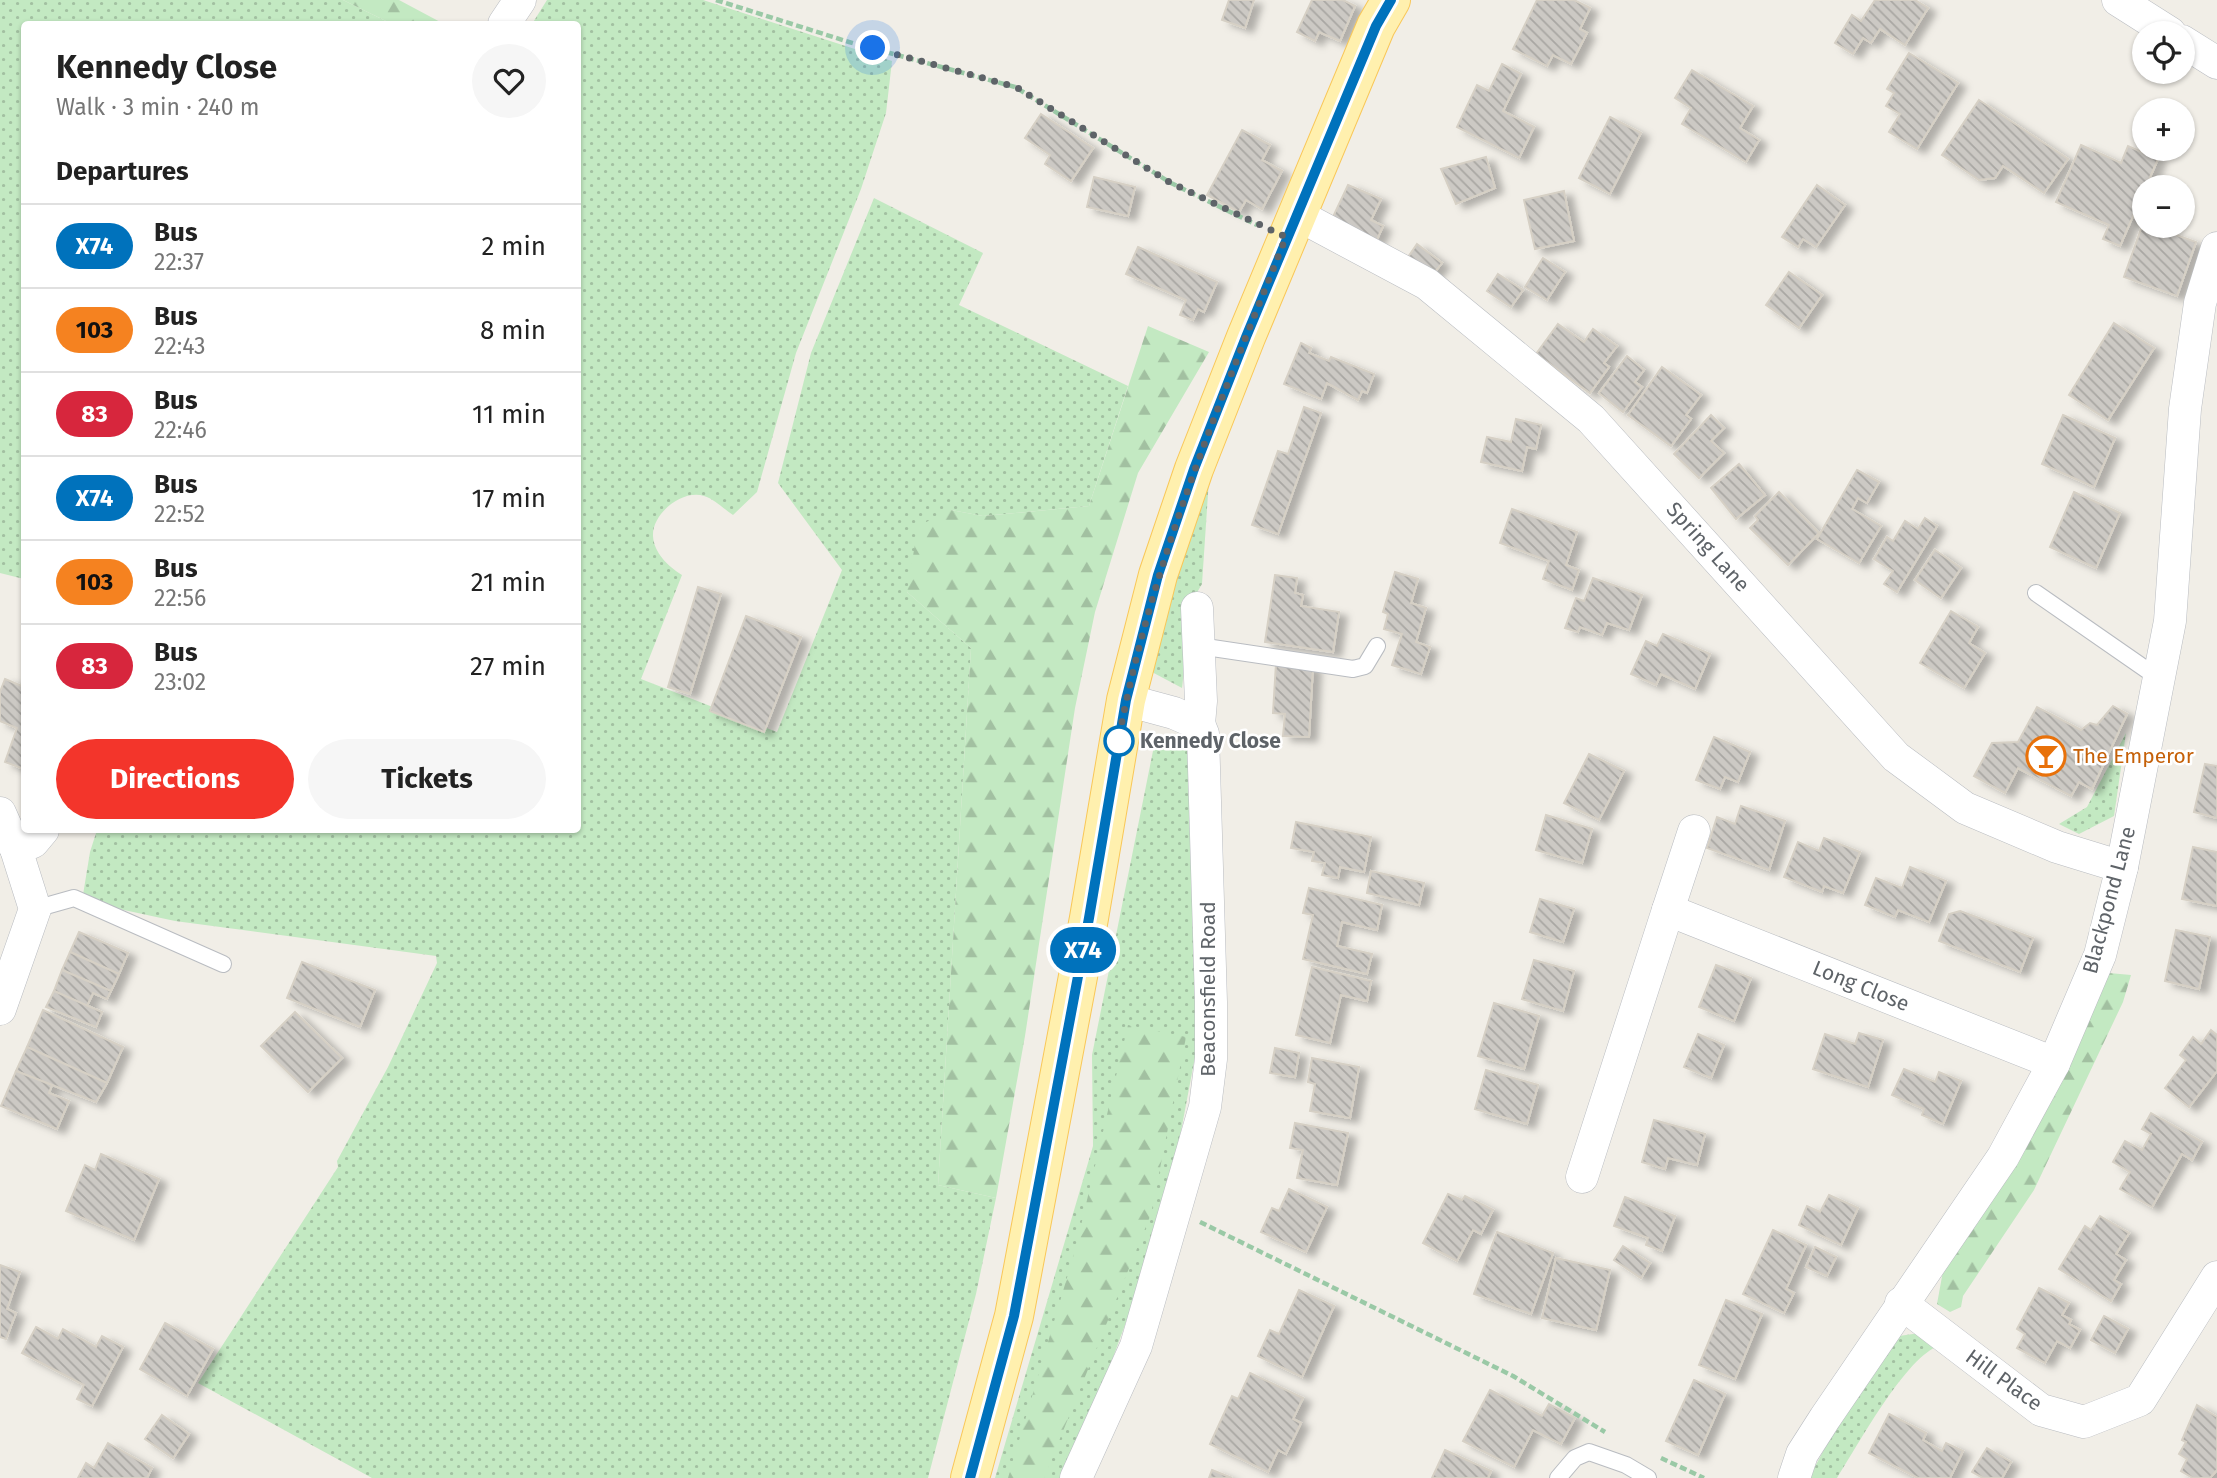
<!DOCTYPE html>
<html lang="en">
<head>
<meta charset="utf-8">
<style>
	:root { --surface:#fff; --page:#f6f6f6; --text:#222; --muted:#767676; --line:#e0e0e0; --accent:#f3352b }
	body { margin:0; font-family:"Fira Sans",sans-serif; background:var(--page); color:var(--text); height:100vh; display:flex; flex-direction:column; font-size:26px; white-space:nowrap }
	* { box-sizing:border-box; margin:0 }
	p { font-size:23px; color:var(--muted) }
	.icon { flex:none; width:38px; height:38px; fill:none; stroke:currentColor; stroke-width:2; stroke-linecap:round; stroke-linejoin:round }
	.map { position:relative; flex:1; overflow:hidden }
	.side { position:absolute; left:21px; top:21px; width:560px; height:812px; display:flex; flex-direction:column; background:var(--surface); border-radius:7px; box-shadow:0 2px 5px #0004 }
	.side>* { flex:none }
	.badge { padding:0 14px; border-radius:23px; font-size:24px; line-height:46px }
	.fabs { position:absolute; left:2132px; top:21px; display:grid; gap:14px }
	.fabs a { display:grid; place-items:center; width:63px; height:63px; border-radius:50%; background:var(--surface); box-shadow:0 2px 5px #0004; font-size:35px }
	.you { position:absolute; width:35px; height:35px; margin:-18px; border:5px solid #fff; border-radius:50%; background:#1a73e8; box-shadow:0 0 0 10px #1a73e833 }
	.map>.badge { position:absolute; translate:-50% -50%; box-shadow:0 0 0 4px #fff }
	h2 { padding:0 35px; font-size:26px; line-height:63px }
	.round { display:grid; place-items:center; flex:none; width:74px; height:74px; border-radius:37px; background:var(--page) }
	.head { display:flex; align-items:center; justify-content:space-between; height:119px; padding:0 35px }
	h1 { font-size:33px; font-weight:700; line-height:52px }
	.action { display:flex; gap:14px; margin-top:auto; padding:14px 35px }
	.action a { flex:1; height:80px; border-radius:42px; background:var(--accent); color:#fff; font-size:28px; font-weight:700; line-height:80px; text-align:center }
	.action a+a { background:var(--page); color:var(--text) }
	ul { padding:0; list-style:none }
	li { display:flex; align-items:center; gap:21px; height:84px; padding:0 35px; border-top:2px solid var(--line) }
	li div { flex:1 }
	li b { display:block; font-size:26px }
	li em { font-style:normal }
	li .badge { min-width:77px; font-weight:700; text-align:center }
	.map>svg:first-child { display:block }
	.green { fill:url(#green-dots) }
	.forest { fill:url(#forest-firs) }
	.building { fill:url(#building-back-hatch); stroke:#d6d0c5; stroke-width:2; filter:url(#shadow) }
	.lines { fill:none; stroke-linecap:round; stroke-linejoin:round }
	.service-casing { stroke:#b9bcc1; stroke-width:18 }
	.minor-casing { stroke:#b9bcc1; stroke-width:33 }
	.primary-casing { stroke:#f9c758; stroke-width:40 }
	.path { stroke:#9ac9a6; stroke-width:4.5; stroke-dasharray:7 3.5; stroke-linecap:butt }
	.service { stroke:#fff; stroke-width:16 }
	.minor { stroke:#fff; stroke-width:32 }
	.primary { stroke:#fff0ae; stroke-width:38 }
	.line-casing { stroke:#fff; stroke-width:16 }
	.line { stroke:#0072bc; stroke-width:10 }
	.walk { stroke:#5e6368; stroke-width:7; stroke-dasharray:0 12.6 }
	.stop-dot { fill:#fff; stroke:#0072bc; stroke-width:3.5 }
	.labels { text-anchor:middle; dominant-baseline:central; stroke-width:5; stroke-linejoin:round; paint-order:stroke }
	.street-label { font-size:21px; fill:#5e6368; stroke:#fff }
	.stop-label { font-size:21px; font-weight:bold; fill:#5e6368; stroke:#fff; text-anchor:start }
	.food-label { font-size:21px; fill:#c56008; stroke:#fff; text-anchor:start }
</style>
</head>
<body>
<div class="map">
<svg width="2217" height="1478" viewBox="0 0 2217 1478">
	<defs>
		<pattern id="green-dots" width="8" height="8" patternUnits="userSpaceOnUse" patternTransform="scale(1.75)"><rect width="8" height="8" fill="#c3e9c2"/><path d="M2 2h.1M6 6h.1" fill="none" stroke="#a2c0a1" stroke-width="1.8" stroke-linecap="round"/></pattern>
		<pattern id="forest-firs" width="22" height="20" patternUnits="userSpaceOnUse" patternTransform="scale(1.75)"><rect width="22" height="20" fill="#c3e9c2"/><path d="M5 1l3.5 6h-7zM16 11l3.5 6h-7z" fill="#a2c0a1"/></pattern>
		<pattern id="building-back-hatch" width="6" height="6" patternUnits="userSpaceOnUse" patternTransform="scale(1.75)"><rect width="6" height="6" fill="#ccc9c4"/><path d="M-1 5l2 2M0 0l6 6M5-1l2 2" fill="none" stroke="#a9a7a3"/></pattern>
		<filter id="shadow"><feDropShadow dx="8" dy="4.5" stdDeviation="3.5" flood-color="#0004"/></filter>
	</defs>
	<rect width="100%" height="100%" fill="#f1eee7"/>
	<g class="green">
		<path d="M0,0H343L392,24H24V579L0,573Z"/>
		<path d="M547,0H703L892,61L886,113L861,189L796,353L757,492L733,515C724,509 714,499 704,496C683,489 652,513 653,536C654,553 668,566 682,575L641,679L777,732L842,570L778,483L811,353L874,198L983,253L959,305L1128,386L1089,506L983,516L951,510L907,592L971,648L938,1185L996,1198L976,1294L928,1478H372L198,1383L338,1167L337,1161L388,1067L437,963L436,956L175,921L82,901L90,852L97,830H578V24H532Z"/>
		<path d="M1209,479L1202,584L1192,601L1182,688L1150,671L1169,591Z"/>
		<path d="M2126,733L2114,816L2079,834L2059,824L2087,807Z"/>
		<path d="M1156,736L1192,744L1198,1041L1165,1216L1086,1431L1063,1478H995L1093,1146L1092,1055Z"/>
		<path d="M1920,1333L1936,1347C1903,1362 1858,1445 1837,1478H1809L1828,1442L1899,1336Z"/>
	</g>
	<g class="forest">
		<path d="M343,0H399L444,24H392Z"/>
		<path d="M1148,326L1209,352L1138,473L1095,612L1075,708L1025,1036L996,1198L938,1185L971,648L907,592L918,526L951,510L983,516L1089,506Z"/>
		<path d="M2109,973L2131,975L2123,1002L2034,1190L1963,1296L1961,1307L1950,1312L1937,1304L1943,1271Z"/>
		<path d="M1128,1025L1186,1037L1151,1214L1044,1478H1008L1076,1247Z"/>
	</g>
	<g class="building">
		<path d="M1229,0H1254L1245,28L1222,20Z"/>
		<path d="M1312,0H1343L1355,6L1340,41L1319,32L1315,41L1297,32Z"/>
		<path d="M1537,0H1574L1590,8L1580,29L1587,33L1571,64L1553,55L1547,66L1513,49Z"/>
		<path d="M1875,0H1915L1928,8L1905,45L1880,29L1871,43L1863,38L1853,54L1835,43L1852,15L1861,21Z"/>
		<path d="M1909,53L1958,83L1917,149L1889,132L1900,114L1886,106L1894,93L1887,89Z"/>
		<path d="M1502,64L1521,74L1503,111L1534,127L1519,158L1457,127L1477,85L1489,91Z"/>
		<path d="M1692,70L1753,106L1740,128L1759,140L1746,162L1682,124L1691,108L1675,98Z"/>
		<path d="M1979,100L2068,159L2044,193L2003,166L1995,178L1979,180L1942,155Z"/>
		<path d="M1041,114L1093,148L1071,181L1045,164L1050,155L1025,138Z"/>
		<path d="M1610,117L1641,133L1610,194L1579,178Z"/>
		<path d="M1242,130L1270,145L1262,160L1282,171L1262,209L1246,200L1239,212L1207,195Z"/>
		<path d="M2081,145L2121,163L2128,146L2158,159L2120,246L2103,239L2109,225L2056,202Z"/>
		<path d="M1486,157L1495,188L1456,204L1441,169Z"/>
		<path d="M1094,177L1135,187L1128,216L1087,207Z"/>
		<path d="M1348,185L1381,199L1371,220L1383,226L1376,242L1331,221Z"/>
		<path d="M1817,185L1845,205L1816,247L1803,239L1798,247L1782,237Z"/>
		<path d="M1564,191L1574,241L1535,249L1524,200Z"/>
		<path d="M2143,223L2196,242L2177,296L2124,277Z"/>
		<path d="M1417,244L1442,263L1430,278L1406,260Z"/>
		<path d="M1138,247L1217,282L1204,312L1198,309L1193,320L1180,315L1186,300L1126,274Z"/>
		<path d="M1543,258L1565,272L1547,300L1525,287Z"/>
		<path d="M1789,272L1822,295L1799,328L1766,305Z"/>
		<path d="M1498,274L1523,290L1511,307L1487,291Z"/>
		<path d="M2114,323L2154,348L2108,420L2069,395Z"/>
		<path d="M1558,324L1584,342L1593,329L1617,346L1604,363L1609,367L1590,393L1536,354Z"/>
		<path d="M1301,343L1311,348L1309,353L1329,361L1331,357L1374,374L1367,393L1362,391L1358,400L1327,383L1321,399L1284,384Z"/>
		<path d="M1627,356L1644,370L1635,382L1642,387L1623,412L1599,393Z"/>
		<path d="M1662,367L1701,395L1686,415L1691,419L1671,446L1628,415Z"/>
		<path d="M1304,407L1321,413L1278,534L1252,525L1278,451L1288,454Z"/>
		<path d="M1711,415L1724,428L1711,441L1724,453L1699,478L1674,454Z"/>
		<path d="M2063,415L2115,438L2094,487L2042,464Z"/>
		<path d="M1516,419L1541,425L1536,449L1527,447L1522,471L1481,462L1487,437L1511,442Z"/>
		<path d="M1739,464L1765,495L1736,519L1711,488Z"/>
		<path d="M1857,470L1879,482L1867,503L1858,498L1852,509L1881,526L1859,563L1817,539Z"/>
		<path d="M1779,492L1819,533L1788,565L1750,528L1758,520L1755,516Z"/>
		<path d="M2074,492L2120,513L2096,568L2050,547Z"/>
		<path d="M1512,509L1577,532L1566,565L1579,570L1572,590L1543,579L1549,561L1500,543Z"/>
		<path d="M1925,518L1937,526L1897,592L1884,584L1893,571L1874,559L1887,537L1893,541L1905,521L1918,529Z"/>
		<path d="M1935,550L1961,568L1941,598L1915,580Z"/>
		<path d="M1395,572L1418,579L1411,603L1426,608L1416,642L1430,647L1421,674L1392,665L1402,634L1384,629L1388,614L1383,612Z"/>
		<path d="M1275,575L1297,578L1295,593L1303,595L1301,606L1339,612L1333,652L1265,642Z"/>
		<path d="M1593,578L1642,595L1629,630L1607,623L1602,635L1580,627L1578,632L1565,628L1576,598L1584,601Z"/>
		<path d="M698,587L721,594L690,694L668,687Z"/>
		<path d="M1951,611L1978,627L1969,643L1985,653L1964,688L1920,663Z"/>
		<path d="M746,616L801,637L764,732L710,711Z"/>
		<path d="M1663,634L1710,654L1695,689L1661,674L1656,685L1631,674L1646,641L1657,646Z"/>
		<path d="M1276,663L1313,666L1309,737L1283,736L1285,714L1273,713Z"/>
		<path d="M5,679L24,687V769L5,762L17,728L0,721V692Z"/>
		<path d="M2113,706L2127,714L2092,789L2079,782L2071,796L2018,768L2005,793L1974,776L1992,743L2018,742L2037,707L2081,730L2090,723L2097,725Z"/>
		<path d="M1714,737L1750,752L1738,782L1725,777L1720,789L1696,780Z"/>
		<path d="M1589,754L1624,771L1599,820L1564,803Z"/>
		<path d="M2205,764L2217,766V818L2194,812Z"/>
		<path d="M1741,806L1785,821L1769,870L1707,848L1717,817L1735,824Z"/>
		<path d="M1546,815L1592,829L1582,863L1536,850Z"/>
		<path d="M1296,822L1371,837L1364,872L1340,867L1338,878L1322,875L1325,863L1312,861L1314,852L1291,848Z"/>
		<path d="M1824,838L1860,852L1843,893L1824,886L1822,892L1784,877L1798,842L1819,851Z"/>
		<path d="M2193,847L2217,852V906L2182,899Z"/>
		<path d="M1910,867L1946,881L1929,922L1898,910L1895,917L1865,905L1876,878L1902,888Z"/>
		<path d="M1371,871L1424,883L1419,905L1367,893Z"/>
		<path d="M1309,888L1382,905L1377,930L1342,922L1337,946L1372,954L1367,974L1303,959L1313,915L1303,913Z"/>
		<path d="M1540,899L1574,909L1563,942L1530,932Z"/>
		<path d="M1960,911L2033,938L2020,972L1939,941L1949,914Z"/>
		<path d="M2176,930L2210,937L2199,989L2165,981Z"/>
		<path d="M79,932L128,953L119,974L70,952Z"/>
		<path d="M70,952L119,974L111,991L62,970Z"/>
		<path d="M1534,960L1574,971L1563,1011L1522,999Z"/>
		<path d="M302,962L375,990L360,1027L287,998Z"/>
		<path d="M1716,965L1751,978L1734,1021L1699,1007Z"/>
		<path d="M1312,967L1371,981L1367,1001L1341,995L1330,1043L1296,1035Z"/>
		<path d="M62,970L111,991L107,999L93,993L87,1006L54,991Z"/>
		<path d="M54,991L102,1012L96,1027L46,1007Z"/>
		<path d="M1494,1003L1539,1016L1524,1069L1478,1056Z"/>
		<path d="M43,1010L123,1047L107,1083L27,1047Z"/>
		<path d="M295,1012L342,1058L308,1092L261,1046Z"/>
		<path d="M2211,1030L2217,1035V1071L2189,1107L2165,1088L2186,1060L2180,1055L2193,1037L2201,1044Z"/>
		<path d="M1859,1033L1883,1040L1868,1087L1813,1069L1825,1034L1855,1044Z"/>
		<path d="M1698,1034L1724,1045L1711,1078L1684,1067Z"/>
		<path d="M27,1047L107,1083L96,1102L16,1071Z"/>
		<path d="M1275,1048L1299,1053L1295,1077L1270,1073Z"/>
		<path d="M1312,1058L1359,1067L1350,1118L1310,1111L1315,1084L1308,1082Z"/>
		<path d="M1904,1069L1935,1082L1939,1072L1961,1081L1943,1124L1922,1115L1924,1109L1892,1095Z"/>
		<path d="M1486,1070L1538,1085L1527,1124L1475,1109Z"/>
		<path d="M16,1071L52,1085L49,1093L69,1101L57,1129L1,1106Z"/>
		<path d="M2151,1113L2202,1142L2192,1160L2182,1154L2152,1207L2120,1189L2130,1172L2113,1162L2125,1141L2142,1150L2151,1134L2142,1129Z"/>
		<path d="M1654,1120L1705,1134L1697,1165L1668,1158L1665,1169L1642,1162Z"/>
		<path d="M1295,1123L1348,1133L1337,1185L1297,1178L1303,1150L1290,1148Z"/>
		<path d="M101,1154L159,1179L134,1240L66,1211L85,1165L95,1170Z"/>
		<path d="M1289,1189L1327,1207L1306,1252L1261,1232L1272,1208L1279,1211Z"/>
		<path d="M1448,1194L1462,1200L1465,1196L1493,1210L1481,1234L1473,1230L1457,1261L1423,1243Z"/>
		<path d="M1829,1195L1858,1208L1841,1245L1799,1225L1807,1206L1820,1212Z"/>
		<path d="M1625,1197L1675,1216L1662,1251L1646,1245L1648,1238L1614,1226Z"/>
		<path d="M2100,1216L2129,1233L2116,1254L2126,1260L2114,1280L2121,1284L2111,1301L2059,1269L2085,1226L2091,1230Z"/>
		<path d="M1773,1230L1806,1245L1786,1289L1794,1293L1784,1313L1743,1294Z"/>
		<path d="M1497,1232L1553,1253L1531,1314L1474,1294Z"/>
		<path d="M1623,1246L1650,1263L1641,1278L1614,1260Z"/>
		<path d="M1815,1247L1836,1257L1827,1276L1806,1267Z"/>
		<path d="M1556,1258L1610,1270L1596,1330L1542,1318Z"/>
		<path d="M0,1265L20,1272L7,1309L16,1313L6,1339L0,1337Z"/>
		<path d="M2039,1288L2069,1303L2062,1315L2071,1320L2069,1324L2080,1330L2070,1348L2057,1341L2045,1363L2017,1348L2025,1334L2017,1329Z"/>
		<path d="M1299,1290L1334,1306L1302,1377L1258,1356L1270,1330L1279,1334Z"/>
		<path d="M1726,1300L1762,1314L1735,1379L1699,1365Z"/>
		<path d="M2104,1316L2128,1329L2115,1353L2091,1340Z"/>
		<path d="M165,1323L213,1349L187,1396L140,1369Z"/>
		<path d="M36,1327L58,1339L63,1329L96,1347L102,1336L123,1347L92,1406L77,1399L84,1385L22,1353Z"/>
		<path d="M1250,1373L1303,1398L1293,1419L1301,1423L1286,1454L1278,1450L1268,1472L1210,1444L1232,1396L1238,1399Z"/>
		<path d="M1694,1380L1725,1394L1698,1455L1666,1441Z"/>
		<path d="M1490,1390L1542,1416L1549,1404L1575,1418L1561,1444L1533,1430L1514,1467L1463,1441Z"/>
		<path d="M2197,1405L2217,1417V1470L2210,1478H2193L2181,1471L2187,1459L2179,1454L2186,1442L2182,1440Z"/>
		<path d="M1889,1414L1926,1433L1923,1440L1942,1451L1946,1443L1963,1451L1950,1478H1918L1869,1453Z"/>
		<path d="M162,1415L189,1434L173,1458L145,1439Z"/>
		<path d="M108,1443L152,1468L147,1478H78L86,1463L94,1468Z"/>
		<path d="M1987,1448L2011,1462L2002,1478H1983L1972,1472Z"/>
		<path d="M1445,1450L1491,1471L1488,1478H1432Z"/>
		<path d="M1212,1470L1232,1478H1209Z"/>
	</g>
	<g class="lines">
		<g class="service-casing">
			<g id="service">
				<path d="M2036,593L2157,677"/>
				<path d="M1199,646L1353,669L1365,666L1377,646"/>
				<path d="M35,909L74,898L223,964"/>
				<path d="M1558,1478L1575,1458L1589,1452L1626,1465L1648,1478"/>
			</g>
		</g>
		<g class="minor-casing">
			<g id="minor">
				<path d="M2118,0L2170,33"/>
				<path d="M504,24L520,0"/>
				<path d="M2182,41L2217,63"/>
				<path d="M1296,214L1427,284L1591,419L1896,757L1965,808L2057,847L2122,867"/>
				<path d="M1197,608L1201,701L1199,724"/>
				<path d="M0,813L16,849L35,909L0,1009"/>
				<path d="M1694,831L1668,910L2054,1063"/>
				<path d="M16,849L33,842L43,830"/>
				<path d="M1582,1177L1668,910"/>
				<path d="M1901,1303L2041,1410L2084,1422L2140,1400L2217,1277"/>
				<path d="M1076,1478L1136,1346L1205,1107L1211,1059V1002L1203,734L1199,724L1174,713L1126,700"/>
				<path d="M1794,1478L1802,1454L1825,1418L2003,1157L2054,1063L2100,955L2122,867L2170,621L2185,409L2200,303L2217,248"/>
			</g>
		</g>
		<g class="primary-casing">
			<path id="primary" d="M970,1478L1014,1316L1089,918L1126,700L1158,575L1194,469L1246,337L1376,26L1391,0"/>
		</g>
		<g class="path">
			<path d="M716,0L849,42L1015,87L1171,183L1257,225"/>
			<path d="M1200,1222L1513,1376L1605,1432"/>
			<path d="M1661,1458L1704,1478"/>
		</g>
		<use href="#service" class="service"/>
		<use href="#minor" class="minor"/>
		<use href="#primary" class="primary"/>
	</g>
	<g class="lines">
		<g class="line-casing">
			<path id="line" d="M970,1478L1014,1316L1089,918L1126,700L1158,575L1194,469L1246,337L1376,26L1391,0"/>
		</g>
		<use href="#line" class="line"/>
		<path class="walk" d="M873,48L1016,87L1171,183L1286,237C1218,407 1147,574 1116,754L1119,741"/>
	</g>
	<defs>
		<g id="bar-ring" transform="scale(2.0125)"><circle r="9.5" fill="#fff" stroke="#e8710a" stroke-width="1.5"/><path d="M-6-5H6L.8 .8V4.5H3.5V6h-7V4.5H-.8V.8Z" fill="#e8710a"/></g>
	</defs>
	<g fill-rule="evenodd">
		<use href="#bar-ring" x="2046" y="756"/>
	</g>
	<circle class="stop-dot" cx="1119" cy="741" r="14"/>
	<g class="labels">
		<g class="street-label">
			<text transform="translate(1708 547) rotate(48)">Spring Lane</text>
			<text transform="translate(2109 900) rotate(-75)">Blackpond Lane</text>
			<text transform="translate(1861 986) rotate(22)">Long Close</text>
			<text transform="translate(1208 989) rotate(-90)">Beaconsfield Road</text>
			<text transform="translate(2004 1380) rotate(36)">Hill Place</text>
		</g>
		<g class="stop-label">
			<text x="1140" y="741">Kennedy Close</text>
		</g>
		<g class="food-label">
			<text x="2073" y="756">The Emperor</text>
		</g>
	</g>
</svg>
<div class="fabs">
<a><svg class="icon" aria-label="locate" viewBox="0 0 24 24"><circle cx="12" cy="12" r="6"/><path d="M12 2v4M12 18v4M2 12h4M18 12h4"/></svg></a>
<a>+</a>
<a>−</a>
</div>
<div class="you" style="left:873px;top:48px"></div>
<b class="badge" style="left:1083px;top:950px;background:#0072bc;color:#fff">X74</b>
<section class="side">
<div class="head"><div><h1>Kennedy Close</h1><p>Walk · 3 min · 240 m</p></div><a class="round"><svg class="icon" aria-label="heart" viewBox="0 0 24 24"><path d="M12 20l-8-8c-3-5 5-10 8-4 3-6 11-1 8 4z"/></svg></a></div>
<h2>Departures</h2>
<ul>
<li><span class="badge" style="background:#0072bc;color:#fff">X74</span><div><b>Bus</b><p>22:37</p></div><em>2 min</em></li>
<li><span class="badge" style="background:#f58220;color:#111">103</span><div><b>Bus</b><p>22:43</p></div><em>8 min</em></li>
<li><span class="badge" style="background:#d7263d;color:#fff">83</span><div><b>Bus</b><p>22:46</p></div><em>11 min</em></li>
<li><span class="badge" style="background:#0072bc;color:#fff">X74</span><div><b>Bus</b><p>22:52</p></div><em>17 min</em></li>
<li><span class="badge" style="background:#f58220;color:#111">103</span><div><b>Bus</b><p>22:56</p></div><em>21 min</em></li>
<li><span class="badge" style="background:#d7263d;color:#fff">83</span><div><b>Bus</b><p>23:02</p></div><em>27 min</em></li>
</ul>
<div class="action"><a>Directions</a><a>Tickets</a></div>
</section>
</div>
</body>
</html>
